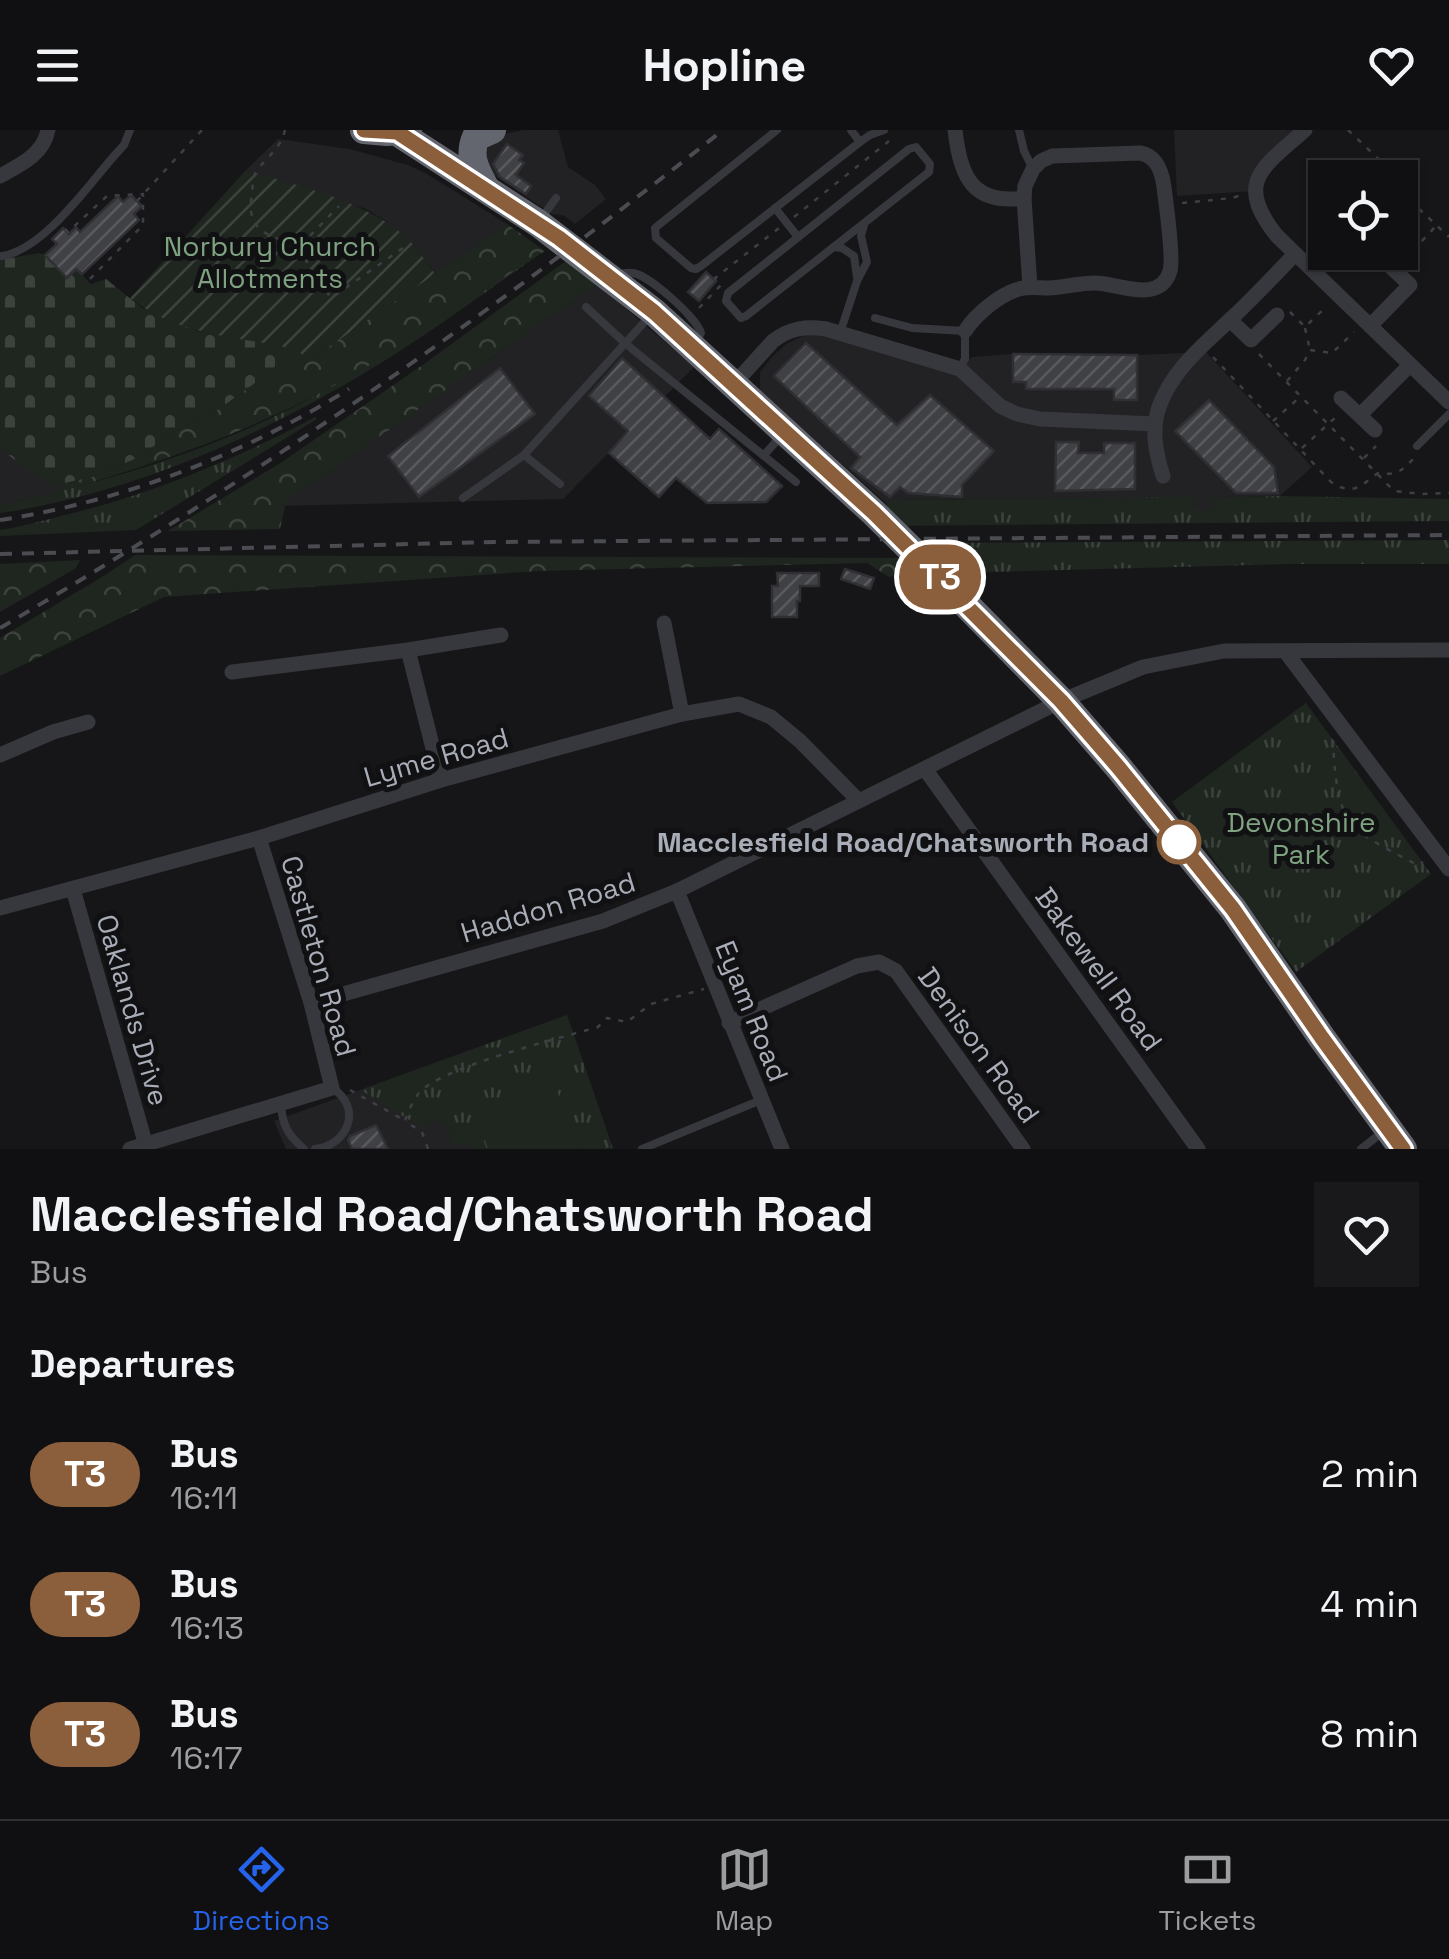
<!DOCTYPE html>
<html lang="en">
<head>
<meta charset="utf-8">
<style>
	:root { --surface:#101012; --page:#19191b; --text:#f1f3f6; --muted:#9c9d9f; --line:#303032; --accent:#2563eb }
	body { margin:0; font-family:"Space Grotesk",sans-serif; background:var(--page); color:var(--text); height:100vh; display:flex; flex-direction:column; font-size:38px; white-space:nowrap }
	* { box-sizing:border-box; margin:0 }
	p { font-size:32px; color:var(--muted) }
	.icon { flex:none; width:55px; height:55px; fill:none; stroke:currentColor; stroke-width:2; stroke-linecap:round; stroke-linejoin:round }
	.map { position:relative; height:1019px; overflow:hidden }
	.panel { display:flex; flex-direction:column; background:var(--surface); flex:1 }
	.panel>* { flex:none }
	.badge { padding:0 20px; border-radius:32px; font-size:35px; line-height:65px }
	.buttons { position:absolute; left:1308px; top:30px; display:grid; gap:20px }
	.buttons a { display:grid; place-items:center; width:110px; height:110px; border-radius:0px; background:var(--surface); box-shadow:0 2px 8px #0004,0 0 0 2px var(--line); font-size:50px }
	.map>.badge { position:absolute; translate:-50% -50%; box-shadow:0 0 0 5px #fff }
	h2 { padding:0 30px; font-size:38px; line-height:90px }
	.round { display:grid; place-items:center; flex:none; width:105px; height:105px; border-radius:0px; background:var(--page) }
	.summary { display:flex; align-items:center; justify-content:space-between; height:170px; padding:0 30px }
	h1 { font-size:48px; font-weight:700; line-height:75px }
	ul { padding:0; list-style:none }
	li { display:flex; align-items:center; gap:30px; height:130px; padding:0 30px }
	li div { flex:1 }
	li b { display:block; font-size:38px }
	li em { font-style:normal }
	li .badge { min-width:110px; font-weight:700; text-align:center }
	header { display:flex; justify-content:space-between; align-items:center; height:130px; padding:0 30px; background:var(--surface); font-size:45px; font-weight:700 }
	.menu { display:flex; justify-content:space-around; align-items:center; height:140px; border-top:2px solid var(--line); background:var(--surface); font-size:28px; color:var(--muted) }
	.menu a { display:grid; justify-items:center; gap:5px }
	.menu .active { color:var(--accent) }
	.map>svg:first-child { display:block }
	.built { fill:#222225 }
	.grass { fill:url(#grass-tufts) }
	.forest { fill:url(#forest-crowns) }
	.cemetery { fill:url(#cemetery-stones) }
	.garden { fill:url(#garden-furrows) }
	.pitch { fill:#1e261f }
	.building { fill:url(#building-hatch); stroke:#303034; stroke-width:2.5 }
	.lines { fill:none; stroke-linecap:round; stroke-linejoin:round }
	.path { stroke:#3d3f44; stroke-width:2.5; stroke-dasharray:5 8; stroke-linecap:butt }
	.lane { stroke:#37383d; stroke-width:8 }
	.street { stroke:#37383d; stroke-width:15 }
	.highway { stroke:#63666e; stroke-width:28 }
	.rail { stroke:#4a4c52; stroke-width:4; stroke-dasharray:12 10; stroke-linecap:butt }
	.line-casing { stroke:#fff; stroke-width:22 }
	.line { stroke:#8b5e3c; stroke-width:15 }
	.stop-dot { fill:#fff; stroke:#8b5e3c; stroke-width:5 }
	.labels { text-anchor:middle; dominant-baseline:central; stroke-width:10; stroke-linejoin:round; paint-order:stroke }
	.park-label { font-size:28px; fill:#7fa381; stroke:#111113 }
	.street-label { font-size:28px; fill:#a8adb8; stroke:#111113 }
	.stop-label { font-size:28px; font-weight:bold; fill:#a8adb8; stroke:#111113; text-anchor:end }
</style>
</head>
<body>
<header><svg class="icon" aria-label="menu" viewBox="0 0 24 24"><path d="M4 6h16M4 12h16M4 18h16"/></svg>Hopline<svg class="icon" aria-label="heart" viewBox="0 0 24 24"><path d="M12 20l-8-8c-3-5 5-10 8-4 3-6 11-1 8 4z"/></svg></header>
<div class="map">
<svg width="1449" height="1019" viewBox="0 0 1449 1019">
	<defs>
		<pattern id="grass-tufts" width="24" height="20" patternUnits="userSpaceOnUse" patternTransform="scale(2.5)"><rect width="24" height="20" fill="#1e261f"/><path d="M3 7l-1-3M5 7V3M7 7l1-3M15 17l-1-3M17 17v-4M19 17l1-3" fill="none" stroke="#3c433d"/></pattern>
		<pattern id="forest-crowns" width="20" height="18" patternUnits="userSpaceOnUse" patternTransform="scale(2.5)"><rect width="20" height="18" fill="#1e261f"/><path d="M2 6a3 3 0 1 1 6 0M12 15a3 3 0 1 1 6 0" fill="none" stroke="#3c433d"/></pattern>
		<pattern id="cemetery-stones" width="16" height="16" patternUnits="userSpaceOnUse" patternTransform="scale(2.5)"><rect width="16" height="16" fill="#1e261f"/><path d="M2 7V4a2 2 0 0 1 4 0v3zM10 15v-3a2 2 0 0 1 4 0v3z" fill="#3c433d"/></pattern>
		<pattern id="garden-furrows" width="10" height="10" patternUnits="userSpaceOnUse" patternTransform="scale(2.5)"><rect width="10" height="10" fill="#1e261f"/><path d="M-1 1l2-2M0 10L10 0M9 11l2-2" fill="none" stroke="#3c433d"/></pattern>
		<pattern id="building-hatch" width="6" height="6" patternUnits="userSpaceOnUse" patternTransform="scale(2.5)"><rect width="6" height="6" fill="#404145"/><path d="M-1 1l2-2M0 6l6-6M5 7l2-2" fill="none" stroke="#595a5e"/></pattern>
	</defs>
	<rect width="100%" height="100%" fill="#161618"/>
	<g class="built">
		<path d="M523,0H558L568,37L595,55L606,69L575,94L563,85L552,84L480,36L489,8Z"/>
		<path d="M1174,0H1305L1254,61L1177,66Z"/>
		<path d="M278,9L349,19L408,35L427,44L507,94L435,144L412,113L386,91L366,79L246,40Z"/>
		<path d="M597,154L694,237L563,369L280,376Z"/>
		<path d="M826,199L959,239L972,227L1013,224L1137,225L1206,222L1312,337L1280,366L1212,368V380H1194L1193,368L965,369L891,370L887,374L760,261V242L771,228L786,214L805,205Z"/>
		<path d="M0,304L56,355L62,361L0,375Z"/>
		<path d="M567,885L613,1019H286L274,991Z"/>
	</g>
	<g class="grass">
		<path d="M544,121C490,159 437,198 381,233C265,304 135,363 0,383V375C109,351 219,319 318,264C396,221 469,169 544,121Z"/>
		<path d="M315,287L317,289L136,400L0,406V400C21,397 41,391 61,386C149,365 235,330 315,287Z"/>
		<path d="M1280,366L1449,369V391L869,396L891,370L1193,367L1194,380H1211V368Z"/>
		<path d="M1449,410V434H1289L948,443L917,413Z"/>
		<path d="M1306,573L1431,744L1296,842L1172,672Z"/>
		<path d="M567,885L613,1019H476L475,1016L450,1013V1000L443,991H432L424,999L361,960Z"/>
	</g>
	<g class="forest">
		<path d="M507,94L545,121C468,170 394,226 312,267C232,308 148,336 62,361L56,355L95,346L137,328L175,301L219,279L240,264L296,219L311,229Z"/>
		<path d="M566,131L597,154L282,375L285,376L280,399L168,401L279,334L424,234Z"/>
		<path d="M135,425L911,428L902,444L889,447L867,433L538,441L164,467L0,546V508L102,447Z"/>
		<path d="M80,430L76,438L0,482V434Z"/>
	</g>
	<path class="cemetery" d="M39,123L45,125L66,148L76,139L91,154L106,149L142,178L198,201L277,213L296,219L259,250L219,279L175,301L137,328L95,346L52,356L34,346L0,318V130Z"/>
	<path class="garden" d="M246,40C298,56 373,72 411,112C420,122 427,134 435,144L311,229C293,218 279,215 258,212C213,205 166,197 130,168Z"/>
	<path class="pitch" d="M554,952L578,1019H488L474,980Z"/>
	<g class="building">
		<path d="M507,14L523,25L519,30L524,33L516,45L531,56L526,64L500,47L493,34Z"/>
		<path d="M131,65L142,76L134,84L139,90L82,144L76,139L67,148L45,125L57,114L52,109L63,98L69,104L76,97L80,102L118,66L123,72Z"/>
		<path d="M706,142L716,151L699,171L688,162Z"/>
		<path d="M806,213L897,295L930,265L994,321L962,355V367L908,363L900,357L890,367L851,338L860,327L774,246Z"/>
		<path d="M1013,224L1137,225V270H1114V259H1026V252H1013Z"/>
		<path d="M622,228L710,309L719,299L782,356L766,372L707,373L676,348L659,367L609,323L628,301L589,266Z"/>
		<path d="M500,238L535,284L419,367L388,326Z"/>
		<path d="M1209,270L1274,337L1278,363H1236L1175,301Z"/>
		<path d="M1056,312H1079L1078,323H1104V313H1135V359L1055,361Z"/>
		<path d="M845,439L874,448L870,459L841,449Z"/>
		<path d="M777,443H819V456H800V471H797V487H772V456H778Z"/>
		<path d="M376,995L388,1019H352L348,1010L350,1006Z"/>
	</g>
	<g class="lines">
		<g class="path">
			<path d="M285,0C281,18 268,26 257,40C252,48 253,55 252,64C245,102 269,106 300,116L305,129L331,168L403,118"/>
			<path d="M1348,0L1391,41V48"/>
			<path d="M1400,61L1449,107"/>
			<path d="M137,71L202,0"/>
			<path d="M1182,73L1232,68L1244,64"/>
			<path d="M794,87L889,11"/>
			<path d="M65,99L68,102L107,66L143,64V95L88,151"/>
			<path d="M301,115L339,76"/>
			<path d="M1404,130L1436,96"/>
			<path d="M1322,132L1332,122"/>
			<path d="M699,178L721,155L715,148L779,98"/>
			<path d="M1290,182L1305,197L1327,176"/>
			<path d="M1305,198L1310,220"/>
			<path d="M1259,224L1394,361L1422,364L1449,363"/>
			<path d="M1213,227L1331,352C1353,366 1359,357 1378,343C1399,346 1402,340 1416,326"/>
			<path d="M1287,251L1305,230L1310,220L1332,223L1354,202"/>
			<path d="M1273,291L1300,267"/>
			<path d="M1302,318L1337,286"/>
			<path d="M1364,328L1376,316"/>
			<path d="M1333,610C1334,632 1336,676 1351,693C1365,710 1398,724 1417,735L1423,732"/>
			<path d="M350,960L404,990"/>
			<path d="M428,1019L422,1002L405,991C408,982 413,970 419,963C441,937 561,908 598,897L607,888L627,892L651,874L704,859"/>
		</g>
		<g class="lane">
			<path d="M777,0L655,98L656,108L691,138L696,139L701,136L860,12L870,5L884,0"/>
			<path d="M851,0L860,12"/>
			<path d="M1019,0L1024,21L1033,39"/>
			<path d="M916,17L930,34L929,42L746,186L741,188L726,171L728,163L909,19Z"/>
			<path d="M775,78L798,107"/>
			<path d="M541,89L556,68"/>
			<path d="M834,117L842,118L854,126L857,147"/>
			<path d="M2,126C43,120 87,57 114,26L124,15L130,0"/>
			<path d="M617,146C624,143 626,142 633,143C649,145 697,188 701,203L695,212"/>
			<path d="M586,177L626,214L796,352"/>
			<path d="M875,188L912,198L965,201V229L960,238"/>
			<path d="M840,203L857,151L867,132L861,106L864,95"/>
			<path d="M1417,316L1449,284"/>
			<path d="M524,325L560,354"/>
			<path d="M764,325L782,305"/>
			<path d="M463,368L524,325L649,187"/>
			<path d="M281,974C282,995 288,1005 304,1019"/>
			<path d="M315,1019C347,1016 364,978 332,958"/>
			<path d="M642,1019L761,970"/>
			<path d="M1361,1019L1384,1001"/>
		</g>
		<g class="street">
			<path d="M955,0C960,46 972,75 1024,68"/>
			<path d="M1305,0C1262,38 1234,52 1277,106L1449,272"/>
			<path d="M0,46C20,35 43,25 48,0"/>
			<path d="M1230,190L1251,210L1277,185"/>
			<path d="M1370,196L1410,155L1391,137"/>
			<path d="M965,201C976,184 999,165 1019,159C1028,156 1039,158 1049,158C1065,157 1079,153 1095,153C1117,153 1160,175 1170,141C1174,128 1166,74 1164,57C1162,42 1157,26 1140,23L1052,26L1041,31L1033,39L1025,56L1024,68L1030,157"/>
			<path d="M734,254L773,211C790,198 806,196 826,199L960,239L1000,276L1017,284L1040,289L1155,294"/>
			<path d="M1341,268L1375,300"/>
			<path d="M1360,285L1410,235"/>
			<path d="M1163,346C1156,324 1151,300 1159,277C1173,238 1206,213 1234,186C1255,166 1275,145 1295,124"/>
			<path d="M664,493L682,584"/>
			<path d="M408,520L441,650"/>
			<path d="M1285,521L1449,739"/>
			<path d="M232,542L408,520L501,505"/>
			<path d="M0,625L53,602L88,592"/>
			<path d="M925,639L1198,1019"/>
			<path d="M73,759L147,1019"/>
			<path d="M677,761L782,1019"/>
			<path d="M0,778L259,708L441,650L682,584L739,574L771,587L800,611L858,670"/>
			<path d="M311,873L603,791L677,761L1061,571L1143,537L1224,521L1449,520"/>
			<path d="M729,893L857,836L879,832L896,841L1023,1019"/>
			<path d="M130,1019L332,958L311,873L259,708"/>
		</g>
		<g class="highway">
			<path d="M364,0L387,2L408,0"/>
			<path d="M397,2L538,93L654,182L874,383L937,445L1061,571L1119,638L1233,779L1322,908L1403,1019"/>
			<path d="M486,59C477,42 467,27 476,7L492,0"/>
		</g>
		<g class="rail">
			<path d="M0,390C121,372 245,324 349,259"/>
			<path d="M0,424L494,412L1449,405"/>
			<path d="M0,498C253,350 494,182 723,0"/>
		</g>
	</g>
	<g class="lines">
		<g class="line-casing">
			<path id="line" d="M364,0L397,2L559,108L654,182L874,383L1061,571L1119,638L1233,779L1322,908L1403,1019"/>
		</g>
		<use href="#line" class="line"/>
	</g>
	<circle class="stop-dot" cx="1179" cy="712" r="20"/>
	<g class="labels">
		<g class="park-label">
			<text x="270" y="116">Norbury Church<tspan x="270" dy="32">Allotments</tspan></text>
			<text x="1301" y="692">Devonshire<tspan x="1301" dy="32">Park</tspan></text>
		</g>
		<g class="street-label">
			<text transform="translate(436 627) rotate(-16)">Lyme Road</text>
			<text transform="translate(548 777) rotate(-17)">Haddon Road</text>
			<text transform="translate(319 826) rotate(74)">Castleton Road</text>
			<text transform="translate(1099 839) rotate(54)">Bakewell Road</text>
			<text transform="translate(133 880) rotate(74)">Oaklands Drive</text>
			<text transform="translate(752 881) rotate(68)">Eyam Road</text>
			<text transform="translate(979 915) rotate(54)">Denison Road</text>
		</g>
		<g class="stop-label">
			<text x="1149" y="712">Macclesfield Road/Chatsworth Road</text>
		</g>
	</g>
</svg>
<div class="buttons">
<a><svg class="icon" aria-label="locate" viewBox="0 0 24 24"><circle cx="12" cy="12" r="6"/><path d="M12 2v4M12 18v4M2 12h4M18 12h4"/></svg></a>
</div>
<b class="badge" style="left:940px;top:447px;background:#8b5e3c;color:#fff">T3</b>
</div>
<section class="panel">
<div class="summary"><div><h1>Macclesfield Road/Chatsworth Road</h1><p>Bus</p></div><a class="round"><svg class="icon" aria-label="heart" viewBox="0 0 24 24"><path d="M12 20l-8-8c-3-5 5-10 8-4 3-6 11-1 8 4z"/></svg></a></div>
<h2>Departures</h2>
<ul>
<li><span class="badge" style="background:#8b5e3c;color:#fff">T3</span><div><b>Bus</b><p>16:11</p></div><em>2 min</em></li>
<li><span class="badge" style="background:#8b5e3c;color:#fff">T3</span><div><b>Bus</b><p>16:13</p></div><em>4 min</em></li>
<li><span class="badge" style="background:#8b5e3c;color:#fff">T3</span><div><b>Bus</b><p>16:17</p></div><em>8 min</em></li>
</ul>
</section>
<nav class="menu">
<a class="active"><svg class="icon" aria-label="directions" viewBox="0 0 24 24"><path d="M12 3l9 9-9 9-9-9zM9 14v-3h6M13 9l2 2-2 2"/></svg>Directions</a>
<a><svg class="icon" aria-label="map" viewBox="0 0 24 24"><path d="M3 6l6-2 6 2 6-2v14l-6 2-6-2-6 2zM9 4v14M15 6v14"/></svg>Map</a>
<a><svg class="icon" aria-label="tickets" viewBox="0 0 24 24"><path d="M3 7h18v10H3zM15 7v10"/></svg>Tickets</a>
</nav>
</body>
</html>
